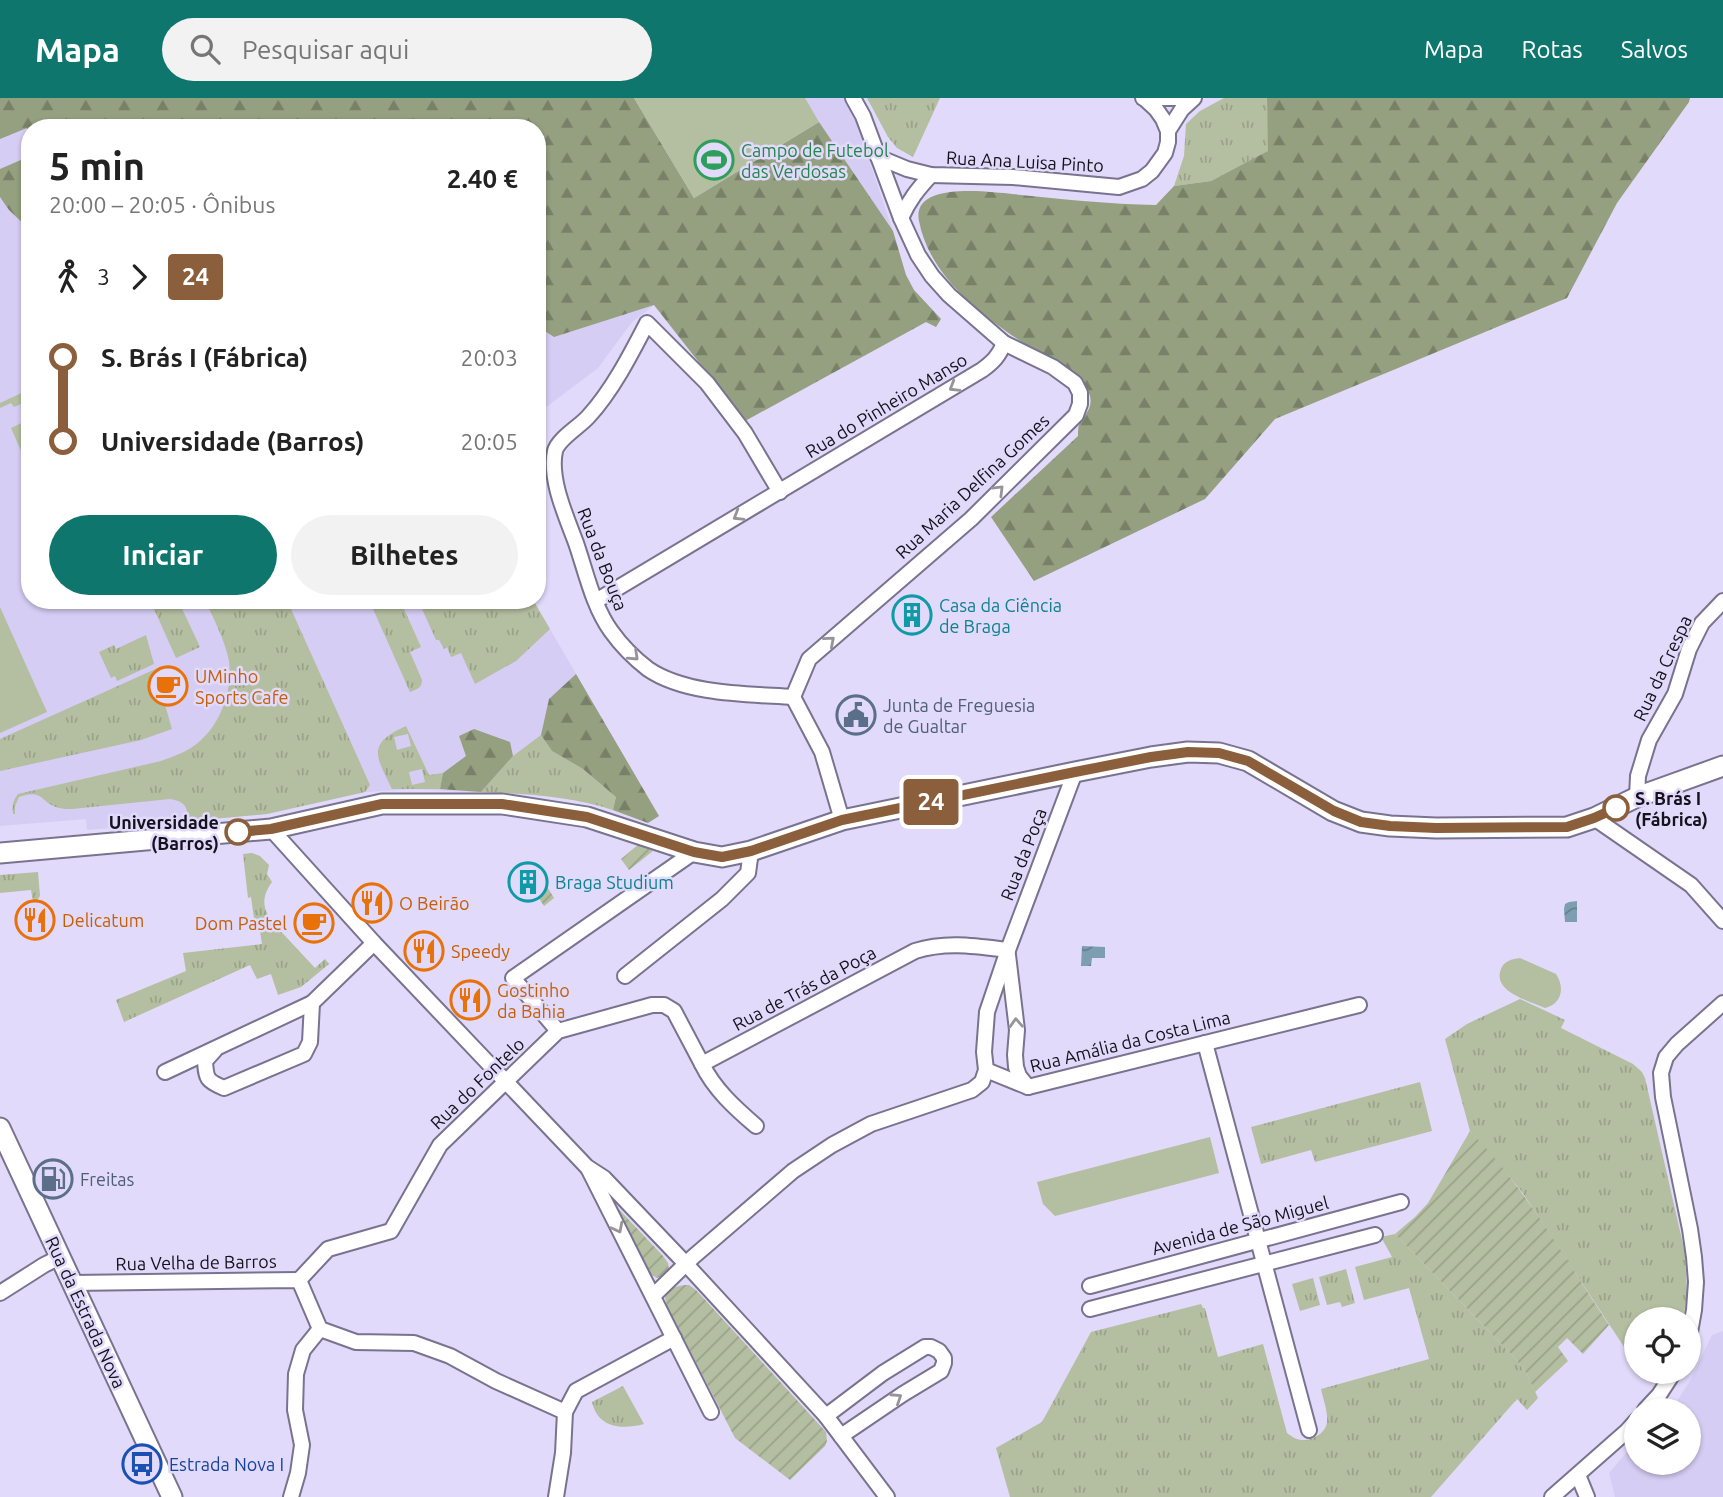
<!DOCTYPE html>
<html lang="pt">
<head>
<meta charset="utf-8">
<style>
	:root { --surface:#fff; --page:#f2f2f2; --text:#222; --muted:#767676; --accent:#0f766e }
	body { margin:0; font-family:Ubuntu,sans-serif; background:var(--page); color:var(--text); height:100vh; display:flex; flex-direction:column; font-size:26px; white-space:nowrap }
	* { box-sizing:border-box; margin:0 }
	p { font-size:23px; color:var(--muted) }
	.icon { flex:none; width:38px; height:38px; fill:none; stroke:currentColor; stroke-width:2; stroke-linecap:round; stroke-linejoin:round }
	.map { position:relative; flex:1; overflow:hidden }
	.panel { position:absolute; left:21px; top:21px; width:525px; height:490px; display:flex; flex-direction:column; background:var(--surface); border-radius:28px; box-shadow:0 2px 5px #0004 }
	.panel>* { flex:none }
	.badge { padding:0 14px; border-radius:5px; font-size:24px; line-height:46px }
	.controls { position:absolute; left:1624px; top:1209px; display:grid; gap:14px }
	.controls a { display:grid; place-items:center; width:77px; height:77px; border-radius:50%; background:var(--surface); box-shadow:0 2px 5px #0004; font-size:35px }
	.map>.badge { position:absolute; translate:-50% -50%; box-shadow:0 0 0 4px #fff }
	.legs { display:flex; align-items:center; gap:10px; height:77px; padding:0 28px; font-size:23px }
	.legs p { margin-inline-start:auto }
	.headline { display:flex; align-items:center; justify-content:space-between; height:119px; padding:0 28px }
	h1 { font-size:38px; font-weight:700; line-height:52px }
	.button { display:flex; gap:14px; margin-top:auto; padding:14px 28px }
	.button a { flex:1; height:80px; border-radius:42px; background:var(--accent); color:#fff; font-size:28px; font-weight:700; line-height:80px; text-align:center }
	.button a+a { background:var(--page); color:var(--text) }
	ul { padding:0 28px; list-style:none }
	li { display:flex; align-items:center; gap:24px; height:84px; font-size:26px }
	li i { display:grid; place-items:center; width:10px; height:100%; margin:0 9px; background:currentColor }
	li i::after { content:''; width:18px; height:18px; margin:-9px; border:5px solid; border-radius:50%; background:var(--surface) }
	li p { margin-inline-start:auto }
	li:first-child i { background:linear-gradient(#0000 50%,currentColor 0) }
	li:last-child i { background:linear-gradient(currentColor 50%,#0000 0) }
	header { display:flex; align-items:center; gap:42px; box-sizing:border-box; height:98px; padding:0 35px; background:var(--accent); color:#fff }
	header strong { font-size:33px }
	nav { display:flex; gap:38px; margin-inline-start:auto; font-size:24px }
	.search { width:490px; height:63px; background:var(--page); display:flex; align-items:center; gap:18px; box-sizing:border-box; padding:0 24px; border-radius:38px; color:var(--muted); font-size:26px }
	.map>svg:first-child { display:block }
	.built { fill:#d5cdf3 }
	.grass { fill:url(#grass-tufts); fill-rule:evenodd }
	.forest { fill:url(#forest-firs) }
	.park { fill:#b4bea0 }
	.garden { fill:url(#garden-furrows) }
	.water { fill:url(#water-waves) }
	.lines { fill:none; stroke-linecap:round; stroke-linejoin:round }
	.street-casing { stroke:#79738f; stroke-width:18 }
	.secondary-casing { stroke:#79738f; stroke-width:23 }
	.street { stroke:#fff; stroke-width:14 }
	.secondary { stroke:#fff; stroke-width:19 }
	.oneway { stroke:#969499 }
	.line-1-casing { stroke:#fff; stroke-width:16 }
	.line-1 { stroke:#8b5e3c; stroke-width:10 }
	.stop-1-dot { fill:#fff; stroke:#8b5e3c; stroke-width:3.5 }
	.labels { text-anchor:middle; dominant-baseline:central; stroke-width:5; stroke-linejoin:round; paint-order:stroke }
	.leisure-label { font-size:18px; fill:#27864d; stroke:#e1dafa; text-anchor:start }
	.street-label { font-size:18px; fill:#15121d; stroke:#e1dafa }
	.culture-label { font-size:18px; fill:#0d838f; stroke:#e1dafa; text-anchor:start }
	.food-label { font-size:18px; fill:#c56008; stroke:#e1dafa; text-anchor:start }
	.service-label { font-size:18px; fill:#4e5e75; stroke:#e1dafa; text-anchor:start }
	.stop-label { font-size:18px; font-weight:bold; fill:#15121d; stroke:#e1dafa; text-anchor:start }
	.transit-label { font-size:18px; fill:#164399; stroke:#e1dafa; text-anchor:start }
</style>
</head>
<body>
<header>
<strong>Mapa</strong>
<div class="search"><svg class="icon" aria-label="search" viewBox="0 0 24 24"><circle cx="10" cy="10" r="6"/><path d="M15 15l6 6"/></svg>Pesquisar aqui</div>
<nav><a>Mapa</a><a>Rotas</a><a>Salvos</a></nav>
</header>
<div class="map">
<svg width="1723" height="1399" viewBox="0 0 1723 1399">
	<defs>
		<pattern id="grass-tufts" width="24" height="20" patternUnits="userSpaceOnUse" patternTransform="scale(1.75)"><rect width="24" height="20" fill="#b4bea0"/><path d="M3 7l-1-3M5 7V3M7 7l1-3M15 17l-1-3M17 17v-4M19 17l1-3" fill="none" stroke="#9aa289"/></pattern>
		<pattern id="forest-firs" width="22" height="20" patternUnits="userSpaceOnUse" patternTransform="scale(1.75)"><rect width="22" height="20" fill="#95a080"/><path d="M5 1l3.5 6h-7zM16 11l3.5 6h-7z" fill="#788168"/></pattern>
		<pattern id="garden-furrows" width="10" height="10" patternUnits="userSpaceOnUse" patternTransform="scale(1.75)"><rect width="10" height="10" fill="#b4bea0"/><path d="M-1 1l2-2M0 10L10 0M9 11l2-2" fill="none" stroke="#9aa289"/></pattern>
		<pattern id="water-waves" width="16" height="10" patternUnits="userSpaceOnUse" patternTransform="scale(1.75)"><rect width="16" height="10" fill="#7d9eb1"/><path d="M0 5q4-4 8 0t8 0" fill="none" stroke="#657f8f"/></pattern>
	</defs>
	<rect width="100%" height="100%" fill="#e1dafa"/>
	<g class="built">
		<path d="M0,0H844L856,24L893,133L906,177L914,192L941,221L936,229L926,224L745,323L654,207L632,224L598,270L537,316V30H30V502H533L659,718L648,725L595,706L551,698L413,691L365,694L267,716L169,725L87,732L86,721L0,728Z"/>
		<path d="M1723,1233V1399H1615L1609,1375L1636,1344V1365H1689V1312H1668L1676,1305L1691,1281L1712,1237Z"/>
	</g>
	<g class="grass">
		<path d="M867,0H940L913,59L897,50L888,39Z"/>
		<path d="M1224,0H1267L1269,53L1211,83L1174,88L1184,58L1186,26L1200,13Z"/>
		<path d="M30,291V302L14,309L11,305L0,310V305Z"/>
		<path d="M30,321V370L29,371L11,330Z"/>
		<path d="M150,502H178L200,549L176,560Z"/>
		<path d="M205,502H287L370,687L365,694L267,716L190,723C186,708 186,704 170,701L72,711C68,711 63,711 59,710C40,705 44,690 19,699L15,708V716H13C12,708 13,702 18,696L161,663C175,658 189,653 200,643C221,625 233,591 229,563C225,542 214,522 205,502Z"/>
		<path d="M369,502H400L421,549L410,554L422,582C422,590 417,591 410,594Z"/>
		<path d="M418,502H533L550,531L516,563L475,586L461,555L451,559L447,549L444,551L439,542H436Z"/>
		<path d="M146,537L154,566L117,583L115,578L111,580L99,554L114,547L116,551Z"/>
		<path d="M160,569L165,580L160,583L166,598L163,600L172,631L141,642L0,673V641Z"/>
		<path d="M406,628L429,677L443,675L440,691H392C376,658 366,646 406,628ZM408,636L411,648L397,652L394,639ZM422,671L425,684L412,687L409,674Z"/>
		<path d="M541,637L552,653L583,671L616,699L613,712C570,698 527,696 481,694L513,658Z"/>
		<path d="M252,755L260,758L269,767L267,776L272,784C254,809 271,823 288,841C297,851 306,860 315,870L325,861L329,866L301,889L278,897L271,876L257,881L250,867L124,924L116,902L186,873L183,855L262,846L258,821H254L251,799L248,800L243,756Z"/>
		<path d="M38,774L40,798L36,804H33L31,792L0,795V777Z"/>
		<path d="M1520,901L1565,922L1561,930L1633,966L1642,974L1645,980L1685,1155L1687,1198L1683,1221L1636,1222V1267L1522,1094L1504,1072L1470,1033L1445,941L1467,926Z"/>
		<path d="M1420,984L1432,1033L1315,1064L1311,1052L1261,1066L1251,1029Z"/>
		<path d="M1395,1136L1513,1258L1527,1276L1538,1300L1527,1312L1517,1301L1431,1399H1010L996,1350L1042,1324L1091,1234L1201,1206L1203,1210H1205L1218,1259L1263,1246L1287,1335C1291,1338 1296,1342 1302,1342C1312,1343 1326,1335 1327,1324C1328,1313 1323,1301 1321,1291L1429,1261L1409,1190L1364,1202L1355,1169L1392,1159L1381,1139Z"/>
		<path d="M1346,1171L1355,1205L1342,1209L1340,1204L1327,1207L1319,1179Z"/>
		<path d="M1313,1180L1320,1207L1300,1213L1292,1186Z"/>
		<path d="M623,1288L644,1326C621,1332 598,1330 592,1304Z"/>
	</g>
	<g class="forest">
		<path d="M0,0H634L694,100L819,24L893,133L906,177L914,192L941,221L936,229L926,224L745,323L654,207L554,239L537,228V30H30V36L27,30L0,41Z"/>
		<path d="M1267,0H1690L1689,4L1617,105L1567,200L1275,321L1205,401L1034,483L991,419L1078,338C1078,335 1078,330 1079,327C1084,317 1093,311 1090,298C1085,278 1050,262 1033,251C987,222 930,181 919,123C911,83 989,94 1012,96C1060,101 1108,106 1156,107L1174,88L1211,83L1268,53Z"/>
		<path d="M30,58V132L9,112L0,99V71Z"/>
		<path d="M576,576L659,718L648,725L613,712L616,699L583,671L552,653L541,637L549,601Z"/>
		<path d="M474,631L510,644L513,658L481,694L440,691L443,675L466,658L459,638Z"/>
	</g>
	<g class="park">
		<path d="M634,0H805L819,24L694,100Z"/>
		<path d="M0,509L47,614L0,635Z"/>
		<path d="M1520,860L1556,876C1565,889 1562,906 1545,910C1530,903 1492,894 1501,871C1504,863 1512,861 1520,860Z"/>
		<path d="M1210,1039L1219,1075L1055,1118L1043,1106L1037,1084Z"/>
	</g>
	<g class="garden">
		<path d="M638,747L653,753L629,772L621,761Z"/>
		<path d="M532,782L546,787L554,800L544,808L531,788Z"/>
		<path d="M1470,1033C1526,1090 1565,1161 1609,1227L1583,1256L1567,1240L1558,1249L1568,1263L1535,1294L1527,1276L1513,1258L1395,1136L1415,1119L1428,1105Z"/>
		<path d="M612,1104L663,1158L668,1165L669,1172L665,1177L657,1180L650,1176Z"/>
		<path d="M689,1187L696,1192L826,1334L827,1343L825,1348L790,1382L735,1340L667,1208L665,1199C671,1189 678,1187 689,1187Z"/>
	</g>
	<g class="water">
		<path d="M1577,803V824H1565L1564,811L1565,806L1569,804Z"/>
		<path d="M1082,848L1105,849V860H1092L1091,868H1081Z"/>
	</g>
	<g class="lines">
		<g class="street-casing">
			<g id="street">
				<path d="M1143,0H1183"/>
				<path d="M1168,33L1182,11L1194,0"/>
				<path d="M878,59L907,71L931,77L1013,79L1119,89L1142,81L1152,73L1165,55L1168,44V33L1163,21L1156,11L1144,0"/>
				<path d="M901,120C909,102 918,91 931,77"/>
				<path d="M780,394L745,335L707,285L647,225C631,256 612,293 588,319C579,329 558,341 555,353C549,381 566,418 576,445C586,474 593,508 611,533C621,547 635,561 648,571C686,597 749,596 793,599"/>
				<path d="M596,503L982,272C993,264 999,258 1004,245"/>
				<path d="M793,599L809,561L971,421L1076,317L1080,306V295L1075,285L1053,269L1004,245L949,197L932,178L918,157L901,120L863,18L853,0"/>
				<path d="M793,599L822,654L842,722"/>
				<path d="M1637,699L1638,678L1649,642L1675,596L1689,551L1702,525L1723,503"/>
				<path d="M1594,720L1691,787L1723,823"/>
				<path d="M271,731L374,845L587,1069L604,1080L686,1166L826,1318L887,1399"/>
				<path d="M1008,857L1017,932L1015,957L1016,969L1019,978L1028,989"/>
				<path d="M625,878L722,801L748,775L751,753"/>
				<path d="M558,933L513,880L694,754"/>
				<path d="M1205,945L1309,1332"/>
				<path d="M215,952L205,963C206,981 207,983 224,990L304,956L310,944L312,905"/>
				<path d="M986,972L1028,989L1359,907"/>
				<path d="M165,974L312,905L374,845"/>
				<path d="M756,1028C735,1010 714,991 702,966L915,853C946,843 976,848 1008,852"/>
				<path d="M588,1070L711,1314"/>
				<path d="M299,1182L328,1151L391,1133L440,1047L558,933L652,907H664L674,913L702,966"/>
				<path d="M72,1185L299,1182L320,1231L356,1244L414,1245L450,1258L496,1283L565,1314"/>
				<path d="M1090,1188L1401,1104"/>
				<path d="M0,1195L44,1167L60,1159"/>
				<path d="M653,1198L693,1159L793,1073L832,1047L871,1026L972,992L982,984L986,972L984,954L987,914L1008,852L1075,674"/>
				<path d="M1090,1211L1375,1137"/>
				<path d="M1689,1240L1694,1212L1696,1184L1694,1159L1690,1131L1663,999L1661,975L1666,959L1677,946L1723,905"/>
				<path d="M1645,1312L1659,1297L1674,1274"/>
				<path d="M826,1318L883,1275L925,1249H931L939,1253L944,1260V1265L941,1273L903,1296L841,1338"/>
				<path d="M1578,1377L1587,1399"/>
				<path d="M291,1399L298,1375L302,1347L295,1312L296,1276L303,1252L320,1231"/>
				<path d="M556,1399L563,1355L565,1314L576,1293L674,1240"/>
				<path d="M1552,1399L1627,1333L1636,1323"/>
			</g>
		</g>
		<g class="secondary-casing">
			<g id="secondary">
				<path d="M0,755L271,731L382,706H502L587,719L694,754L722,759L751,753L842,722L1075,674L1151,659L1188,654L1219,655L1248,663L1333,713L1361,724L1390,728L1436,730L1567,729L1594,720L1637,699L1723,668"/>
				<path d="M0,1030L172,1399"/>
			</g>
		</g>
		<use href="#street" class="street"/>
		<use href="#secondary" class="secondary"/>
	</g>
	<defs><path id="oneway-chevron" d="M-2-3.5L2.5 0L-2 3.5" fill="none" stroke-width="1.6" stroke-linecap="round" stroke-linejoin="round" transform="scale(1.75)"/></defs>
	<g class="oneway">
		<use href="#oneway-chevron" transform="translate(954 289) rotate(149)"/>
		<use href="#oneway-chevron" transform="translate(999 392) rotate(-45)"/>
		<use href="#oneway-chevron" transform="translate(738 418) rotate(149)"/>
		<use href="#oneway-chevron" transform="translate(830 543) rotate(-41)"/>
		<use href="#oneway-chevron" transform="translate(634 558) rotate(43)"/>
		<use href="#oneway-chevron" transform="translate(1016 925) rotate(-93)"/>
		<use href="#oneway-chevron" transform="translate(618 1130) rotate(63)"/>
		<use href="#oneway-chevron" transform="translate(897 1300) rotate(-33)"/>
	</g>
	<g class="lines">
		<g class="line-1-casing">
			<path id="line-1" d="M238,734L271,731L382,706H502L587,719L694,754L722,759L751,753L842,722L1075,674L1151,659L1188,654L1219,655L1248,663L1334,713L1361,724L1390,728L1436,730L1567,729L1594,720L1616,710"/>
		</g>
		<use href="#line-1" class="line-1"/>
	</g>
	<defs>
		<g id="stadium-ring" transform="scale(2.0125)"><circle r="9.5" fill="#e1dafa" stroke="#2e9e5b" stroke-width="1.5"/><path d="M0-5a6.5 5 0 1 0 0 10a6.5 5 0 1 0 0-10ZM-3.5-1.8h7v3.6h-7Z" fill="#2e9e5b"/></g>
		<g id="building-ring" transform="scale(2.0125)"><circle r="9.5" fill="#e1dafa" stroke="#0f9aa8" stroke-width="1.5"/><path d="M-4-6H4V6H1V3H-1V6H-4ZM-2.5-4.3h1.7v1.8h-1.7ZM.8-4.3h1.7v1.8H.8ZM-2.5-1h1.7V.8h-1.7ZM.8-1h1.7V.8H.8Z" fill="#0f9aa8"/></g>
		<g id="cafe-ring" transform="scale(2.0125)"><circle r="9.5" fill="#e1dafa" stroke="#e8710a" stroke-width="1.5"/><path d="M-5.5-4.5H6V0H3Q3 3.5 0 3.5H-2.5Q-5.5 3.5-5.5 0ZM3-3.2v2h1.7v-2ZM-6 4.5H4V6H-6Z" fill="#e8710a"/></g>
		<g id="civic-ring" transform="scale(2.0125)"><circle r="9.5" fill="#e1dafa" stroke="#5c6f8a" stroke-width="1.5"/><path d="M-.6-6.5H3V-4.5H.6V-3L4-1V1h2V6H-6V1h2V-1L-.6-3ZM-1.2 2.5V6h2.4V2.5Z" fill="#5c6f8a"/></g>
		<g id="restaurant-ring" transform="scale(2.0125)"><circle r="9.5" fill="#e1dafa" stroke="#e8710a" stroke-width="1.5"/><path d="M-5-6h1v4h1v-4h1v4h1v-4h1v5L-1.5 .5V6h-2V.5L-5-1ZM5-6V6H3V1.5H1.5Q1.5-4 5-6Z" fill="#e8710a"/></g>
		<g id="fuel-ring" transform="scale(2.0125)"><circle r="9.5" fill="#e1dafa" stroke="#5c6f8a" stroke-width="1.5"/><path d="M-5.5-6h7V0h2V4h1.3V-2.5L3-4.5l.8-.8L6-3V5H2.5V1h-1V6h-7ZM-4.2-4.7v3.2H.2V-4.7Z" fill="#5c6f8a"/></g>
		<g id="bus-ring" transform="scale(2.0125)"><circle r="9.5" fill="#e1dafa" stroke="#1a4fb4" stroke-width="1.5"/><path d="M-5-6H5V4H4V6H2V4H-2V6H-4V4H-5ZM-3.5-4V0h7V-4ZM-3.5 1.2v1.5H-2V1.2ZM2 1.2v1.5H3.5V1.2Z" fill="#1a4fb4"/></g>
	</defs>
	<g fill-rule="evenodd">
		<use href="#stadium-ring" x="714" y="62"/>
		<use href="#building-ring" x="912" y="517"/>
		<use href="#cafe-ring" x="168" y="588"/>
		<use href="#civic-ring" x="856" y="617"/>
		<use href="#building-ring" x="528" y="784"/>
		<use href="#restaurant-ring" x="372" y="805"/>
		<use href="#restaurant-ring" x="35" y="822"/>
		<use href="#cafe-ring" x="314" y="825"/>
		<use href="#restaurant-ring" x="424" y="853"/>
		<use href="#restaurant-ring" x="470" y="902"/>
		<use href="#fuel-ring" x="53" y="1081"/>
		<use href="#bus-ring" x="142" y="1366"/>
	</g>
	<g class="stop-1-dot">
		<circle cx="1616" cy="710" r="12"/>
		<circle cx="238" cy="734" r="12"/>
	</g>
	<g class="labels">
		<g class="leisure-label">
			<text x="741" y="52">Campo de Futebol<tspan x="741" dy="21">das Verdosas</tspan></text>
		</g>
		<g class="street-label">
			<text transform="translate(1025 63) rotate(3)">Rua Ana Luisa Pinto</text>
			<text transform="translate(886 307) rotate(-31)">Rua do Pinheiro Manso</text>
			<text transform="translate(972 388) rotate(-43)">Rua Maria Delfina Gomes</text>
			<text transform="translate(603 461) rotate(69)">Rua da Bouça</text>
			<text transform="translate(1662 570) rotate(-65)">Rua da Crespa</text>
			<text transform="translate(1023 756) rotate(-69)">Rua da Poça</text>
			<text transform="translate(804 890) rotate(-28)">Rua de Trás da Poça</text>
			<text transform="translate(1130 943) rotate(-14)">Rua Amália da Costa Lima</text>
			<text transform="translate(477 985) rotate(-44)">Rua do Fontelo</text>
			<text transform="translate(1240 1127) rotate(-15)">Avenida de São Miguel</text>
			<text transform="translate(196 1164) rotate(-1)">Rua Velha de Barros</text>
			<text transform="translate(86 1214) rotate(65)">Rua da Estrada Nova</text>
		</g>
		<g class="culture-label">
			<text x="939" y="507">Casa da Ciência<tspan x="939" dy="21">de Braga</tspan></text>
			<text x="555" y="784">Braga Studium</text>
		</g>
		<g class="food-label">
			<text x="195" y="578">UMinho<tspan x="195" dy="21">Sports Cafe</tspan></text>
			<text x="399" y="805">O Beirão</text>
			<text x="62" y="822">Delicatum</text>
			<text x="287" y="825" text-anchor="end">Dom Pastel</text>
			<text x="451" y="853">Speedy</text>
			<text x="497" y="892">Gostinho<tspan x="497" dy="21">da Bahia</tspan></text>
		</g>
		<g class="service-label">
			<text x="883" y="607">Junta de Freguesia<tspan x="883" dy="21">de Gualtar</tspan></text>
			<text x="80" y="1081">Freitas</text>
		</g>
		<g class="stop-label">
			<text x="1635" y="700">S. Brás I<tspan x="1635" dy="21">(Fábrica)</tspan></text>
			<text x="219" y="724" text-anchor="end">Universidade<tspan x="219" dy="21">(Barros)</tspan></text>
		</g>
		<g class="transit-label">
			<text x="169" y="1366">Estrada Nova I</text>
		</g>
	</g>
</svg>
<div class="controls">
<a><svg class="icon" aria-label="locate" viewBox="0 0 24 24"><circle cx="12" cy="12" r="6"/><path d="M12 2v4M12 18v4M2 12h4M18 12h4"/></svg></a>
<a><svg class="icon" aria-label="layers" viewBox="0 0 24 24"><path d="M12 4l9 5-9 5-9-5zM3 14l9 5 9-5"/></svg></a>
</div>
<b class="badge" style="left:931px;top:704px;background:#8b5e3c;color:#fff">24</b>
<section class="panel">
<div class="headline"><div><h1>5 min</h1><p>20:00 – 20:05 · Ônibus</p></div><b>2.40 €</b></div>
<div class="legs"><svg class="icon" aria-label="walk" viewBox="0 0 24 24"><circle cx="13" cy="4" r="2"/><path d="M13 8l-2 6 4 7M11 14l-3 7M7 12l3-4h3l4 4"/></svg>3<svg class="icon" aria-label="forward" viewBox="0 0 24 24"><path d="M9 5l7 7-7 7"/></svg><b class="badge" style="background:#8b5e3c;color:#fff">24</b></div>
<ul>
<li><i style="color:#8b5e3c"></i><b>S. Brás I (Fábrica)</b><p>20:03</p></li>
<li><i style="color:#8b5e3c"></i><b>Universidade (Barros)</b><p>20:05</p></li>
</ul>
<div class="button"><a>Iniciar</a><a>Bilhetes</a></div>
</section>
</div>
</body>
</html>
